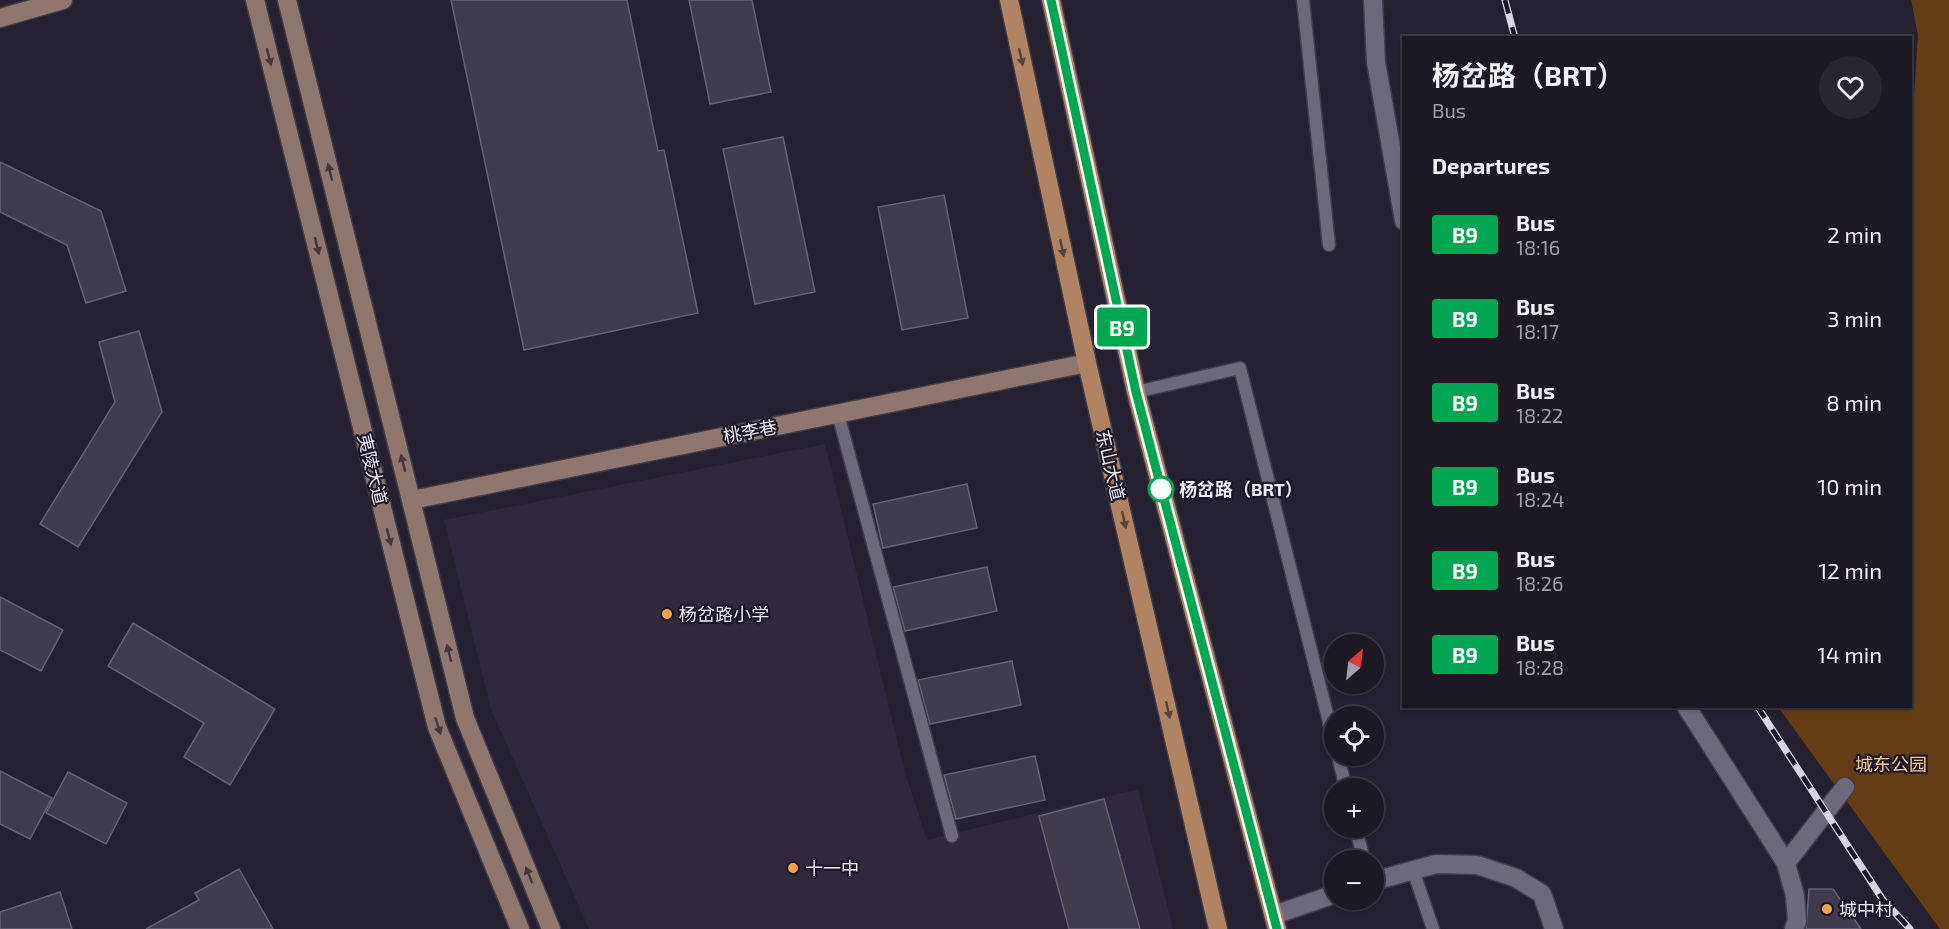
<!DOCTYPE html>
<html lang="en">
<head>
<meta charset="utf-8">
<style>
	:root { --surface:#1c1924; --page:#292631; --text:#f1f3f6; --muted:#a0a0a6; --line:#3a3841 }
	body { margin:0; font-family:"Exo 2","Noto Sans SC",sans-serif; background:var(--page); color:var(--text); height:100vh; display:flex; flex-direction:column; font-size:22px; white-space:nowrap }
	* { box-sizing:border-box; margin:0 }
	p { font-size:20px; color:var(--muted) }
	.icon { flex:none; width:33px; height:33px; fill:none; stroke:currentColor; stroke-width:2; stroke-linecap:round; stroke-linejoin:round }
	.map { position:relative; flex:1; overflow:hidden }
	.drawer { position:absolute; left:1402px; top:36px; width:510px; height:672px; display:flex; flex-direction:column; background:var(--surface); border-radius:0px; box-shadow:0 2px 4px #0004,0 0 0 2px var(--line) }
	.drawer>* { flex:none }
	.badge { padding:0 12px; border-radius:4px; font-size:21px; line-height:39px }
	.needle { width:39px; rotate:28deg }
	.buttons { position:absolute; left:1324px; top:634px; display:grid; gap:12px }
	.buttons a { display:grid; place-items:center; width:60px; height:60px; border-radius:50%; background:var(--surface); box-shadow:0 2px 4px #0004,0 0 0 2px var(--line); font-size:30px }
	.map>.badge { position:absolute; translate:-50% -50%; box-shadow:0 0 0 3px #fff }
	h2 { padding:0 30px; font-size:22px; line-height:54px }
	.round { display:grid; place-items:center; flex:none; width:63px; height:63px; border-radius:32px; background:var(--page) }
	.headline { display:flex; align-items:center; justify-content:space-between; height:102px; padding:0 30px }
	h1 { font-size:28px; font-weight:700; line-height:45px }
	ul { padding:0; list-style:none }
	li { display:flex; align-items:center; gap:18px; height:84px; padding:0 30px }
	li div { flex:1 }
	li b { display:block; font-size:22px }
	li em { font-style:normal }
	li .badge { min-width:66px; font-weight:700; text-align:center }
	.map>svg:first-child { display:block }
	.built { fill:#30293e }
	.green { fill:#633d15 }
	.building { fill:#413c4c; stroke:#656072; stroke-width:1.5 }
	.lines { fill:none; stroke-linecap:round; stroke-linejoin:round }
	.lane-casing { stroke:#403c48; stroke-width:15 }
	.street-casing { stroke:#403c48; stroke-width:21 }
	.secondary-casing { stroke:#403c48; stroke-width:21 }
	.primary-casing { stroke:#403c48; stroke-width:21 }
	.lane { stroke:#6d687a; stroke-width:12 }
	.street { stroke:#6d687a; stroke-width:18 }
	.secondary { stroke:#8f766e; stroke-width:18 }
	.primary { stroke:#b08463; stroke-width:18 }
	.rail-casing { stroke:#d8d5e0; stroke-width:7 }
	.rail { stroke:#1c1726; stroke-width:4.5; stroke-dasharray:14; stroke-linecap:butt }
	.oneway { fill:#44383f }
	.oneway2 { fill:#57433e }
	.line-casing { stroke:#fff; stroke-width:14 }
	.line { stroke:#00a651; stroke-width:9 }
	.stop-dot { fill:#fff; stroke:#00a651; stroke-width:3 }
	.poi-dot { fill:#f7a149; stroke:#1c1726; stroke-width:2 }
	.labels { text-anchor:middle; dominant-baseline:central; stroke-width:4.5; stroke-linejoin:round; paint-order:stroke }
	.street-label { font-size:18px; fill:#eeebf6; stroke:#1c1726 }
	.stop-label { font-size:18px; font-weight:bold; fill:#eeebf6; stroke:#1c1726; text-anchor:start }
	.poi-label { font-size:18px; fill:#eeebf6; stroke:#1c1726; text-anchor:start }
	.park-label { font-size:18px; fill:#fbc695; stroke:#1c1726 }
</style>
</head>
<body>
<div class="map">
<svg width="1949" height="929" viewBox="0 0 1949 929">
	<rect width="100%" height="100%" fill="#252130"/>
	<path class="built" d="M825,444L905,773L927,840L1138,789L1173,929H589L491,709L444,520Z"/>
	<path class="green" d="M1911,0H1949V929H1940L1937,925L1778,707L1911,706V95H1914L1918,36Z"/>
	<g class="building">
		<path d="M451,0H627L658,151L664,150L698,313L524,350Z"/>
		<path d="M689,0H752L771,92L710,104Z"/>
		<path d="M783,137L815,292L755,304L723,149Z"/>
		<path d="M0,162L101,211L126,291L86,303L67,245L0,212Z"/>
		<path d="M944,195L968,318L902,330L878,207Z"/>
		<path d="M139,331L162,412L78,547L40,524L115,402L99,342Z"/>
		<path d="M967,484L977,528L883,548L873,504Z"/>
		<path d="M987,567L997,611L905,631L893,587Z"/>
		<path d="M0,597L63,630L41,671L0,650Z"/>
		<path d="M133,623L275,709L230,785L184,757L204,723L108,666Z"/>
		<path d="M1012,661L1021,705L930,724L918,680Z"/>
		<path d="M1035,756L1045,800L956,819L944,775Z"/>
		<path d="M0,771L52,798L30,839L0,824Z"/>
		<path d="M68,772L127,803L106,844L46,813Z"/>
		<path d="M1104,799L1140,929H1069L1039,816Z"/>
		<path d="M239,869L273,929H146L199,900L195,893Z"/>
		<path d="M1809,889H1833L1861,929H1806Z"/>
		<path d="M60,892L72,929H0V912Z"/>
	</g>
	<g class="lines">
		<g class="lane-casing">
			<g id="lane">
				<path d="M1303,0L1329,245"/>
				<path d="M1136,392L1240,368L1335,746"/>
				<path d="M838,414L952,836"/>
				<path d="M1338,756L1346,789"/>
				<path d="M1356,828L1364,861"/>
				<path d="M1413,870L1433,929"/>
			</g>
		</g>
		<g class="street-casing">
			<g id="street">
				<path d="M1373,0L1376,62L1404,221"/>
				<path d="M1686,706L1786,863L1795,896L1797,921L1794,929"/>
				<path d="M1786,863L1845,787"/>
				<path d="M1374,881L1436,864L1477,865L1516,878L1542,894L1554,929"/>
				<path d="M1274,915L1335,894"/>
			</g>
		</g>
		<g class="secondary-casing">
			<g id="secondary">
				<path d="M255,0L437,727L520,929"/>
				<path d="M287,0L465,718L551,929"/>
				<path d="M0,18L63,0"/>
				<path d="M412,500L1087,363"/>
			</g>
		</g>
		<g class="primary-casing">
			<g id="primary">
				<path d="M1009,0L1087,363L1218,929"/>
				<path d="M1051,0L1136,392L1277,929"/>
			</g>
		</g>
		<use href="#lane" class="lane"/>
		<use href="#street" class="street"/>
		<use href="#secondary" class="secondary"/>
		<use href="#primary" class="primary"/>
		<g class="rail-casing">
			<g id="rail">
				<path d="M1505,0L1515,38"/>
				<path d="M1757,706L1883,900L1910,929"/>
			</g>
		</g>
		<use href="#rail" class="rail"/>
	</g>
	<defs><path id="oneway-solid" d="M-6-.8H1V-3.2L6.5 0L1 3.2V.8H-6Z" transform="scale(1.5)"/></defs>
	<g class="oneway">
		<use href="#oneway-solid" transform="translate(269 57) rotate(76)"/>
		<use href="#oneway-solid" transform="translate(330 172) rotate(-104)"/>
		<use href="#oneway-solid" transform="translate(317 246) rotate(76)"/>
		<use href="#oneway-solid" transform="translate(403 463) rotate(-104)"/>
		<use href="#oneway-solid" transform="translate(389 537) rotate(76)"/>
		<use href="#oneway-solid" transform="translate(449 653) rotate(-104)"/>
		<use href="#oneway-solid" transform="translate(438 726) rotate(72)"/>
		<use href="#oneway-solid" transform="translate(529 875) rotate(-112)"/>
	</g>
	<g class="oneway2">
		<use href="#oneway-solid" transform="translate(1021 57) rotate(78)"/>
		<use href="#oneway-solid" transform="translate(1062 248) rotate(78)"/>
		<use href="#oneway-solid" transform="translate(1124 520) rotate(77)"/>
		<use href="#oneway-solid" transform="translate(1168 710) rotate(77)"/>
	</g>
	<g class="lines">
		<g class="line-casing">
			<path id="line" d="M1051,0L1136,392L1277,929"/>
		</g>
		<use href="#line" class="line"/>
	</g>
	<circle class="stop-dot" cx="1161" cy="489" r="12"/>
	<g class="poi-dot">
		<circle cx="667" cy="614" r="6"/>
		<circle cx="793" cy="868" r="6"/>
		<circle cx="1827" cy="909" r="6"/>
	</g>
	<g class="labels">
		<g class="street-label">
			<text transform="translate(750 431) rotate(-11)">桃李巷</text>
			<text transform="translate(1111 465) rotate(77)">东山大道</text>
			<text transform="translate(373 469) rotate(76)">夷陵大道</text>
		</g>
		<g class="stop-label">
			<text x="1179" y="489">杨岔路（BRT）</text>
		</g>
		<g class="poi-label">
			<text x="679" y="614">杨岔路小学</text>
			<text x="805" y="868">十一中</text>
			<text x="1839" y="909">城中村</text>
		</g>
		<g class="park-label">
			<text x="1891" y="764">城东公园</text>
		</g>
	</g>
</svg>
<div class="buttons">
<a><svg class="needle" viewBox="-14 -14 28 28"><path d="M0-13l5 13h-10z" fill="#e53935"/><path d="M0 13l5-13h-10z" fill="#a0a0a6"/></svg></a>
<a><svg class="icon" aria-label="locate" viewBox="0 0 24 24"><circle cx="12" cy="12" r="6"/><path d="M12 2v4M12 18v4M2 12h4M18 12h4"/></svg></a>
<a>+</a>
<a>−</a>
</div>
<b class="badge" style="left:1122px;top:327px;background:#00a651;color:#fff">B9</b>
<section class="drawer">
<div class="headline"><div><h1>杨岔路（BRT）</h1><p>Bus</p></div><a class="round"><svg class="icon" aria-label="heart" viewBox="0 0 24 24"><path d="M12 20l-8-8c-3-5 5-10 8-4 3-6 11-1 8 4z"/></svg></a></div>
<h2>Departures</h2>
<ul>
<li><span class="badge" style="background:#00a651;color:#fff">B9</span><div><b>Bus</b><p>18:16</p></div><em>2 min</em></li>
<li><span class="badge" style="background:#00a651;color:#fff">B9</span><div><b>Bus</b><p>18:17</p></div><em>3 min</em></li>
<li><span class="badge" style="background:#00a651;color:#fff">B9</span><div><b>Bus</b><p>18:22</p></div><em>8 min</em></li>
<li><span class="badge" style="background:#00a651;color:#fff">B9</span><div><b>Bus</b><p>18:24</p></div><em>10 min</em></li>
<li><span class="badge" style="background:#00a651;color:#fff">B9</span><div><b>Bus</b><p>18:26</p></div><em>12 min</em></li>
<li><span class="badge" style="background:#00a651;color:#fff">B9</span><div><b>Bus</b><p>18:28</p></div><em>14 min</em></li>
</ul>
</section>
</div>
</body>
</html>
